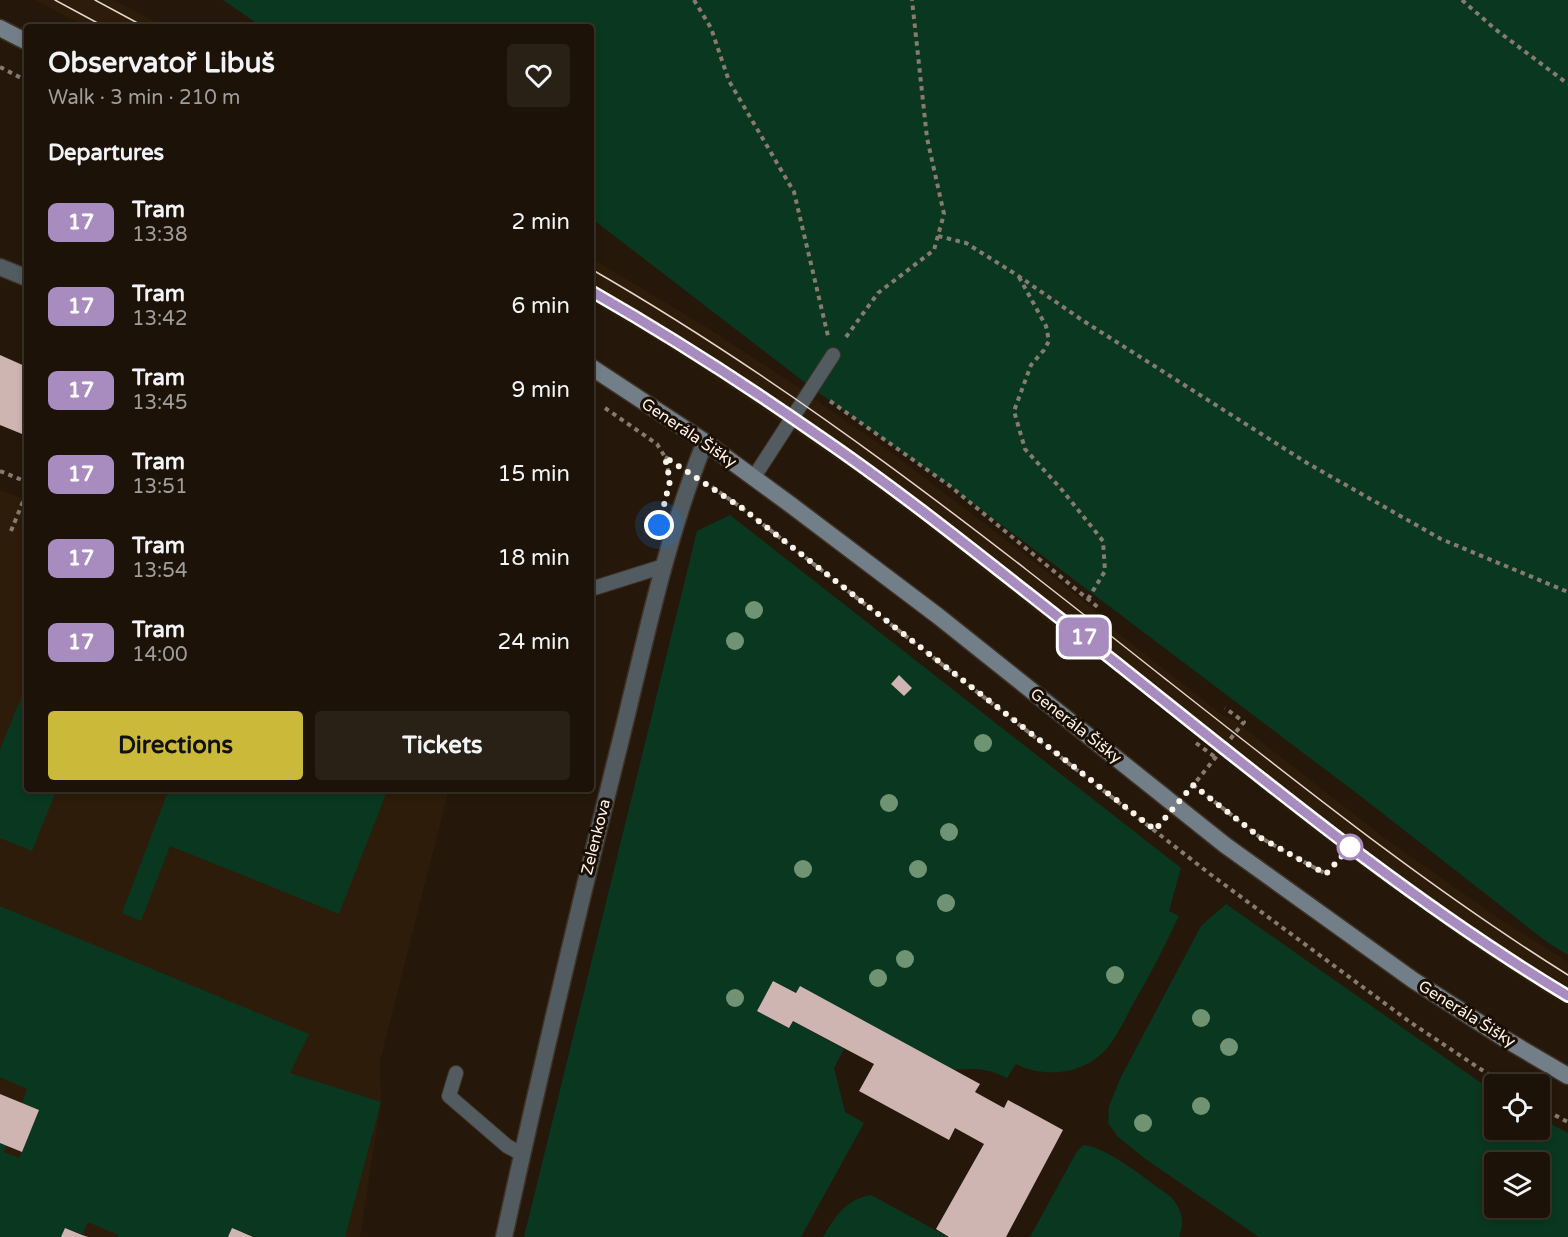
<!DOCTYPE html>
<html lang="en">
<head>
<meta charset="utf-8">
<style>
	:root { --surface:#1c1208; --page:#292016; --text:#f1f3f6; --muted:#a09e9c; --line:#3a3229; --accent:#cbb939 }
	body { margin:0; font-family:"Varela Round",sans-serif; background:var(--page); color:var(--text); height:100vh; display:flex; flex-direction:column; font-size:22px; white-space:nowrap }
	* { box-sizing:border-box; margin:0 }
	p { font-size:20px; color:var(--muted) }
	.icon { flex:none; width:33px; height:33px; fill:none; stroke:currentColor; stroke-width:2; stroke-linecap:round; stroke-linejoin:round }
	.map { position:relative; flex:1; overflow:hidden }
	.panel { position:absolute; left:24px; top:24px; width:570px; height:768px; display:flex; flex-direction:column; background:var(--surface); border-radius:6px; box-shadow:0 3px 9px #0003,0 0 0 2px var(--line) }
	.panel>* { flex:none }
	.badge { padding:0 12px; border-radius:9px; font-size:21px; line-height:39px }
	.buttons { position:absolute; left:1484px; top:1074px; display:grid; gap:12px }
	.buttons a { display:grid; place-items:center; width:66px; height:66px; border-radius:6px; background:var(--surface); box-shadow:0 3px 9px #0003,0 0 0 2px var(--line); font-size:30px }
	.you { position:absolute; width:30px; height:30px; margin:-15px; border:4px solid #fff; border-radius:50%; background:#1a73e8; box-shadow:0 0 0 9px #1a73e833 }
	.map>.badge { position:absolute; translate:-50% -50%; box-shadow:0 0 0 3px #fff }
	h2 { padding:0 24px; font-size:22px; line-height:54px }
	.round { display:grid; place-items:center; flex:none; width:63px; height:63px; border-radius:6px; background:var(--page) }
	.head { display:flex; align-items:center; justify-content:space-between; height:102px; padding:0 24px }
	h1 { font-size:28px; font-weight:700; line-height:45px }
	.cta { display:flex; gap:12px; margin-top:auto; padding:12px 24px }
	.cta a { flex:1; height:69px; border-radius:6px; background:var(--accent); color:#111; font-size:24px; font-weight:700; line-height:69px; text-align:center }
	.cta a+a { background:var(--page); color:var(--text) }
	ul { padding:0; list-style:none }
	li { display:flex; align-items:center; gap:18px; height:84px; padding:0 24px }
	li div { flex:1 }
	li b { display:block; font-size:22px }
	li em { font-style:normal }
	li .badge { min-width:66px; font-weight:700; text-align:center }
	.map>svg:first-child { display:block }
	.built { fill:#2d1c09 }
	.green { fill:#0a371f; fill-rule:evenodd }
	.building { fill:#cfb5b2 }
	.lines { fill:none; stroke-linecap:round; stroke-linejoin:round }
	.service-casing { stroke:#3f3226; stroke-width:16 }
	.minor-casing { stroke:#3f3226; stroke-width:19 }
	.secondary-casing { stroke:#3f3226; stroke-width:19 }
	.path { stroke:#877b70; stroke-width:4; stroke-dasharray:4.5 4.5; stroke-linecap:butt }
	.service { stroke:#525b60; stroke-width:14 }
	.minor { stroke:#525b60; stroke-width:16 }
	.secondary { stroke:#727f88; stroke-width:16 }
	.tram { stroke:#e2d8cf; stroke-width:1.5 }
	.tree { fill:#709473 }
	.line-casing { stroke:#fff; stroke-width:14 }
	.line { stroke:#a88cbf; stroke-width:9 }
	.walk { stroke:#fcf3ea; stroke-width:6; stroke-dasharray:0 10.8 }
	.stop-dot { fill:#fff; stroke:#a88cbf; stroke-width:3 }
	.labels { text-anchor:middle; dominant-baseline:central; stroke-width:6; stroke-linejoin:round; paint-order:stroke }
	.street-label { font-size:16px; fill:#fcf3ea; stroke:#1b0f04 }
</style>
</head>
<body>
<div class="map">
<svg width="1568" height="1237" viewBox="0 0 1568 1237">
	<rect width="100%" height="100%" fill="#25180b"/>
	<g class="built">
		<path d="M35,0H114L165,27H86Z"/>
		<path d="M591,258L711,330L793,384L892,453L1028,557L1097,612L1095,615L1221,714L1235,721L1383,837L1500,919L1568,962V1007L1503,967L1382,882L1305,824L1209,747L1199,737L1077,639L1074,642L918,519L848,468L695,364L591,301Z"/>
		<path d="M0,490L27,500V789H449L380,1061L381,1102L360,1237H0Z"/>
	</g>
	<g class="green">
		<path d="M223,0H1568V955L1547,942L1363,798L950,486L812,388L591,218V27H262Z"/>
		<path d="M730,515L1181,868L1169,911L1179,916C1165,945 1151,974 1134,1002C1127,1016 1120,1030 1111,1043C1090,1073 1048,1080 1016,1064L1007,1078C988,1068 974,1068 953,1070L773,981L757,1011L789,1028L793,1021L844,1049L834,1068L845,1112L864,1123L801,1237H524L697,531Z"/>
		<path d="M24,691L27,692V789H57L32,851L0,838V749Z"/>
		<path d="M169,789H388L339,914L170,846L141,921L122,913Z"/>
		<path d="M1226,904L1494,1092V1130H1539V1118L1568,1133V1237H1259L1144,1158L1118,1137L1108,1123L1109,1106L1121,1077L1201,926ZM1494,1162H1539V1208H1494Z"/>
		<path d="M0,906L309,1034L290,1073L381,1102L345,1237H254L233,1228L228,1237H118V1235L88,1222L82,1235L66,1228L61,1237H0V1143L7,1145L4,1152L19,1158L39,1110L22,1103L27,1089L0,1077Z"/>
		<path d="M1083,1145C1107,1146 1149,1182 1170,1196C1181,1208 1186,1221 1179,1237H1030L1076,1153Z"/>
		<path d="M871,1195L948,1237H823C835,1217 846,1199 871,1195Z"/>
	</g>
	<g class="building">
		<path d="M0,355L27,367V436L0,425Z"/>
		<path d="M899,675L912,688L904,696L891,684Z"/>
		<path d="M773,981L796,993L800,986L980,1084L975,1092L1004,1108L1008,1100L1063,1130L1006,1237H949L936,1229L984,1144L955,1128L949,1140L859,1091L874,1064L793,1021L789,1028L757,1011Z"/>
		<path d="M0,1094L39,1110L22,1152L0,1143Z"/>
		<path d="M65,1228L82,1235L88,1237H61Z"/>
		<path d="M232,1228L237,1230L253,1237H228Z"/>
	</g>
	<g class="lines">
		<g class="service-casing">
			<g id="service">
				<path d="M754,477L833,355"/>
				<path d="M591,589L664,566"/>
				<path d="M456,1073L449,1096L507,1146L522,1154"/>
			</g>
		</g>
		<g class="minor-casing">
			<g id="minor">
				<path d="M0,267L27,278"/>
				<path d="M504,1237C540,1072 579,907 620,743C645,642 666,538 705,442"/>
			</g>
		</g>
		<g class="secondary-casing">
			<g id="secondary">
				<path d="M0,28L27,42"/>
				<path d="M591,367L705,442L791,505L938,616L1225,845L1413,980L1505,1039L1568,1076"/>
			</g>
		</g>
		<g class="path">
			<path d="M694,0L711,28L729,81L794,192L828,336"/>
			<path d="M1462,0L1495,29L1568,84"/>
			<path d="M0,67L27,81"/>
			<path d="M938,236L966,243L1017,275L1082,320L1307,463L1441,539L1568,592"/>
			<path d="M1019,277L1046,326L1049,341L1044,350L1031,365L1014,411L1025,449L1062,490L1103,541L1105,571L1088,599"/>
			<path d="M846,337L878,293L934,250L944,214L927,138L912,0"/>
			<path d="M830,401L950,486L1100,609"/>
			<path d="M605,408L657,444L665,457L668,470"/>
			<path d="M665,457L673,461"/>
			<path d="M0,471L27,482"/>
			<path d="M712,487L742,508L1210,874L1410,1022L1503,1084"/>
			<path d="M11,531L27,492"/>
			<path d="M1196,743L1215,757"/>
			<path d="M1193,785L1261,838L1326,874"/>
			<path d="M1191,788L1244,722L1225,708"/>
			<path d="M1539,1107L1568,1122"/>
		</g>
		<use href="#service" class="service"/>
		<use href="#minor" class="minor"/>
		<use href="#secondary" class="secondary"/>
		<g class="tram">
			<path d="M55,0L105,27"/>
			<path d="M95,0L145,27"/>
			<path d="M591,269C798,388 981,533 1168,681C1298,783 1427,887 1568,975"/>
			<path d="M591,291C668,336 743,383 816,434C907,497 994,567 1081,635C1240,760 1395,891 1568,996"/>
		</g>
	</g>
	<g class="tree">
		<circle cx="754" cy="610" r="9"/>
		<circle cx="735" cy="641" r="9"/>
		<circle cx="983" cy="743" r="9"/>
		<circle cx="889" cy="803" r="9"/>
		<circle cx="949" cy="832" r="9"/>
		<circle cx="803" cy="869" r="9"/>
		<circle cx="918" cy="869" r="9"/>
		<circle cx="946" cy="903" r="9"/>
		<circle cx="905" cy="959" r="9"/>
		<circle cx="1115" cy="975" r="9"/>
		<circle cx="878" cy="978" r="9"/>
		<circle cx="735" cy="998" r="9"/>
		<circle cx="1201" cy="1018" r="9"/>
		<circle cx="1229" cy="1047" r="9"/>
		<circle cx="1201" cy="1106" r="9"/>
		<circle cx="1143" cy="1123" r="9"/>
	</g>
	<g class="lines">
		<g class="line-casing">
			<path id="line" d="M591,291C668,335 743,383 816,434C907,496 994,567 1081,635C1240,760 1395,892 1568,996"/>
		</g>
		<use href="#line" class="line"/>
		<path class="walk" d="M659,525L670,481L665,457L742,508L1155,830L1193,785L1261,838L1326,874L1350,847"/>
	</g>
	<circle class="stop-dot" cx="1350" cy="847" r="12"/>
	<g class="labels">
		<g class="street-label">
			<text transform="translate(689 433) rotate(34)">Generála Šišky</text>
			<text transform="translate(1076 726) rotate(38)">Generála Šišky</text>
			<text transform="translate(596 837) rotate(-76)">Zelenkova</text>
			<text transform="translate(1467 1014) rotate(32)">Generála Šišky</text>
		</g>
	</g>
</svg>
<div class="buttons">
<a><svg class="icon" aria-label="locate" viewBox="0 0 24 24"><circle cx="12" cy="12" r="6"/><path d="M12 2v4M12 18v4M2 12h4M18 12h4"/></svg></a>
<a><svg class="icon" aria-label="layers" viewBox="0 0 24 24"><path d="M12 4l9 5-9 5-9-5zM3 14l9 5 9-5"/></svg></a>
</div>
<div class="you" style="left:659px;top:525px"></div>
<b class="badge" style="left:1084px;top:637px;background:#a88cbf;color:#fff">17</b>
<section class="panel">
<div class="head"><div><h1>Observatoř Libuš</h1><p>Walk · 3 min · 210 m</p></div><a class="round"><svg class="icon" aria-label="heart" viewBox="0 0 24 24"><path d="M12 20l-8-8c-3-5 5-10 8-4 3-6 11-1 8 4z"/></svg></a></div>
<h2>Departures</h2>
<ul>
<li><span class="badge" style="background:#a88cbf;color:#fff">17</span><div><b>Tram</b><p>13:38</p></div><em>2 min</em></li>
<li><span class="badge" style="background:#a88cbf;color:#fff">17</span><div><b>Tram</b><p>13:42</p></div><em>6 min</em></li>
<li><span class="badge" style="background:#a88cbf;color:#fff">17</span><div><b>Tram</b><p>13:45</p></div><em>9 min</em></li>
<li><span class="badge" style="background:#a88cbf;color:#fff">17</span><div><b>Tram</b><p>13:51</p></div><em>15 min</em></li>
<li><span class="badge" style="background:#a88cbf;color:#fff">17</span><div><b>Tram</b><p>13:54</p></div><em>18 min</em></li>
<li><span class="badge" style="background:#a88cbf;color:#fff">17</span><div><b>Tram</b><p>14:00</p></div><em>24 min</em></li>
</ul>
<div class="cta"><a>Directions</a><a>Tickets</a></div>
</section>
</div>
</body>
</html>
